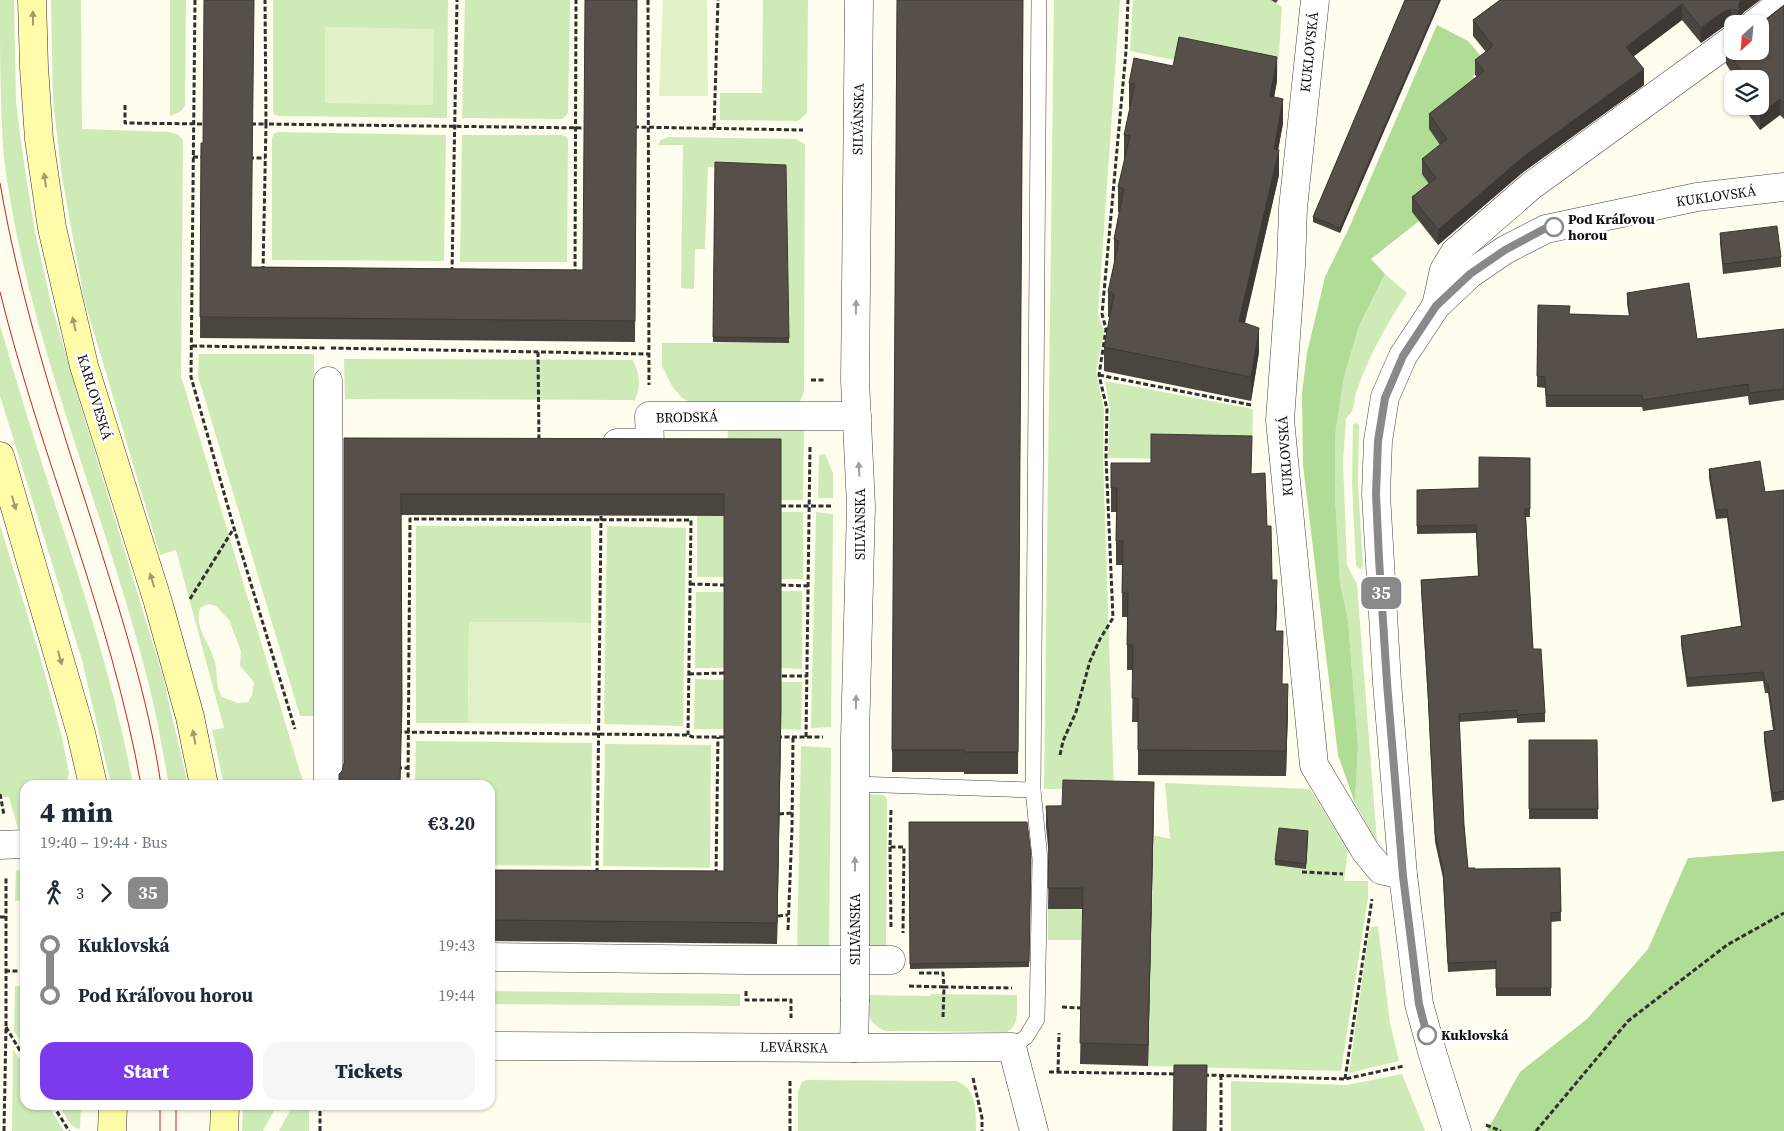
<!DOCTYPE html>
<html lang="en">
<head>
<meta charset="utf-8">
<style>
	:root { --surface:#fff; --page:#f6f6f7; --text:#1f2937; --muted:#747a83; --accent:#7c3aed }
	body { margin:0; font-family:"Source Serif 4",serif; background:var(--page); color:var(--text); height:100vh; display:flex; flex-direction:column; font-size:19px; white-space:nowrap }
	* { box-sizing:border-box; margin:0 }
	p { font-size:16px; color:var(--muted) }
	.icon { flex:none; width:28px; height:28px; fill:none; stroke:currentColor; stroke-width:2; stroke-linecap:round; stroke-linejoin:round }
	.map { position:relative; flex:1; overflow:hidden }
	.panel { position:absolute; left:20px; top:780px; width:475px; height:330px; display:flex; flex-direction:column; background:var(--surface); border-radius:15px; box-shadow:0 1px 4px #0004 }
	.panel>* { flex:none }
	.badge { padding:0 10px; border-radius:8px; font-size:18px; line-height:32px }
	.needle { width:32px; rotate:206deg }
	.tools { position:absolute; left:1724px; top:15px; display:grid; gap:10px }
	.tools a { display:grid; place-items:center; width:45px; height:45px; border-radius:10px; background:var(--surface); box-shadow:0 1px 4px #0004; font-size:25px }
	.map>.badge { position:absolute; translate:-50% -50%; box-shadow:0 0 0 2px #fff }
	.legs { display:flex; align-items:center; gap:8px; height:55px; padding:0 20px; font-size:16px }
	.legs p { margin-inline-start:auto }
	.summary { display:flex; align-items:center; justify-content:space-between; height:85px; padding:0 20px }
	h1 { font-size:28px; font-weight:800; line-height:38px }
	.action { display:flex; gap:10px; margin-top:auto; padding:10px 20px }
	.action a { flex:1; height:58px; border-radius:15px; background:var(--accent); color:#fff; font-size:20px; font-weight:800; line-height:58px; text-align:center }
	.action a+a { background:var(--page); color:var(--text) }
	ul { padding:0 20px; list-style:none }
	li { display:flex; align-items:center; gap:18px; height:50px; font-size:19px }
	li i { display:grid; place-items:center; width:8px; height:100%; margin:0 6px; background:currentColor }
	li i::after { content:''; width:12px; height:12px; margin:-6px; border:4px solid; border-radius:50%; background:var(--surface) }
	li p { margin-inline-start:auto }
	li:first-child i { background:linear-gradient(#0000 50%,currentColor 0) }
	li:last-child i { background:linear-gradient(currentColor 50%,#0000 0) }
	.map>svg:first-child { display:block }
	.green { fill:#ceebb7; fill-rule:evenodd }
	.forest { fill:#b0dc95 }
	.pitch { fill:#e1f2c9 }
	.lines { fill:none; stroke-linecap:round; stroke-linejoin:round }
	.service-casing { stroke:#414141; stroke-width:16 }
	.minor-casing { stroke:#414141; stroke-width:29 }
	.secondary-casing { stroke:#303030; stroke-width:29 }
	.path { stroke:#303030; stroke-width:3; stroke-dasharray:5 2.5; stroke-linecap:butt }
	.service { stroke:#fff; stroke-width:15 }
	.minor { stroke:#fff; stroke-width:28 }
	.secondary { stroke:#fffba9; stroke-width:28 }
	.tram { stroke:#c32421; stroke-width:1 }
	.minor-bridge-casing { stroke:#414141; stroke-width:29; stroke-linecap:butt }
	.minor-bridge { stroke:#fff; stroke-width:28 }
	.wall { fill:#4b4540 }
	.shaded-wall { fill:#3d3834 }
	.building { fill:#57504a; stroke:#3d3834 }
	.oneway { fill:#9f9c6b }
	.oneway2 { fill:#9f9f9f }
	.line-1-casing { stroke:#fff; stroke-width:11 }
	.line-1 { stroke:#898989; stroke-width:8 }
	.stop-1-dot { fill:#fff; stroke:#898989; stroke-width:2.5 }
	.labels { text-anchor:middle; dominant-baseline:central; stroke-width:5; stroke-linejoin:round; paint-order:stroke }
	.street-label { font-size:14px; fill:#0e0e0e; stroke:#fff }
	.stop-label { font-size:14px; font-weight:bold; fill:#0e0e0e; stroke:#fff; text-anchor:start }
</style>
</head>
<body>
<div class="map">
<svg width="1784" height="1131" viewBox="0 0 1784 1131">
	<rect width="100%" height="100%" fill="#fffdee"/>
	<g class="green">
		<path d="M0,0H14L16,101L22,150L35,232L51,303L81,407L163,677L188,785H169C162,748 156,710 146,674C102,501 26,336 4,158C0,106 0,53 0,0Z"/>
		<path d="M51,0H81L82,129L170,132L179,135L183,141L181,376L304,785H224L212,730L224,728L176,550L160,555L84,299L62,177L53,101ZM208,604L216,606L229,620L241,651L240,666L254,682L252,695L248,702L238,703L222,697C214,682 219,674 214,659C209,642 194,628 200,608Z"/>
		<path d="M170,0H186L185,106L181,111L170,116Z"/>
		<path d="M273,0H448L447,118L279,116L274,114L273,110Z"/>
		<path d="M465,0H570L568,113L565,117L562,119L462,118Z"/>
		<path d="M763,0H808L807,113L798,121L720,120V93H762Z"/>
		<path d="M1054,0H1120L1098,314L1104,331L1096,372L1104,410L1103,457L1114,789H1044Z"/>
		<path d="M1133,0H1271L1282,7L1277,81L1130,51Z"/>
		<path d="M278,132L446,135L444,261L272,260V138L274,134Z"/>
		<path d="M462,135H562L567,137L568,141L567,262H460Z"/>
		<path d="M668,137L796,139L805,144L804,392L800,402L794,408L696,406L681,397L672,386L662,366V343H789L786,170L708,167L705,249H695L694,289L681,288L683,145H658L661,140Z"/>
		<path d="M1385,274L1407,293C1387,324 1369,355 1357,390C1353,402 1356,410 1346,418L1343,461L1347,565L1357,584L1377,842L1355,803L1358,746L1348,620L1340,583L1335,496L1334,464L1335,436L1344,377L1359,326Z"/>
		<path d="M0,325C18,387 37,449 57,510C87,601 116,691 133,785H111L82,660L0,396Z"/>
		<path d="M199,354H314L315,716H300L198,376Z"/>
		<path d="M344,359L633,360C640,375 641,385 635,400L345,399Z"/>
		<path d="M1105,381L1253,409L1252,460L1108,458L1110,409Z"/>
		<path d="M1356,422L1359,426L1358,484L1363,566L1360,569L1356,566L1352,483L1353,425Z"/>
		<path d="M728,426L804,429L803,500H781L727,460Z"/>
		<path d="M825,454L833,473V498H818L819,455Z"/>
		<rect x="781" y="512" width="22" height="67"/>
		<path d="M816,512L833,514L831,727L811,728Z"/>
		<rect x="697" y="516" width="27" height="61"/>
		<path d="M0,525L40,656L62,737L69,773L66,785H25V826L18,829L9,797H0Z"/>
		<path d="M416,526H591V623L469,622L468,723H416Z"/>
		<path d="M607,526L686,528L683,726L604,724Z"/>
		<path d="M781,591H802V669L781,668Z"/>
		<path d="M696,592H723L724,668H695Z"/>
		<path d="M695,679L724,680V729H694Z"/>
		<path d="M781,682H802L801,730L781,729Z"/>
		<path d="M416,741L592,743L591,866L490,865V785H415Z"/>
		<path d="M605,744L711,745L710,868L603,866Z"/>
		<path d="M801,746L831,748L829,953H797Z"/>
		<path d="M1165,783L1310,789L1348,850L1344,881H1368V898L1341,1071L1148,1066L1083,940H1048V885L1052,879L1060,909L1152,911L1153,835L1170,839Z"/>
		<path d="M863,794L884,795L887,799L886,951L865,952Z"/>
		<path d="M16,870L25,871V901H15Z"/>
		<path d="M1378,926L1390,1023L1399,1061L1349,1073L1369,932L1372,927Z"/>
		<path d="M15,986H25V1049L14,1031Z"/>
		<path d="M490,991L740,994V1006L490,1004Z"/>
		<path d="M931,994L1017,995C1017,1008 1020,1025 1007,1032L886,1031C867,1024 868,1013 866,995L930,996Z"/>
		<path d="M13,1049L25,1068V1105H48L64,1131H12Z"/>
		<path d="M1402,1074L1425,1131H1231V1081L1347,1085Z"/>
		<path d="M806,1080L956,1081C977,1088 976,1112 976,1131H798V1091L802,1082Z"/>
		<path d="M59,1105H81L80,1128L78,1129L70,1124Z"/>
		<path d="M243,1105H277L263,1131H242Z"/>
		<path d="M293,1105H309V1131H279Z"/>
	</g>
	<g class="forest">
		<path d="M1437,25L1468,41L1487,63L1473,76L1482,87L1429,129L1447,154L1436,194L1412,212L1419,221L1371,259L1385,274L1359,326L1344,377L1335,436V496L1340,583L1348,620L1358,746L1355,803L1338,755L1303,465L1302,393L1307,353L1325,277L1349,228Z"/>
		<path d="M1784,851V1131H1487L1520,1072L1587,1019L1648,949L1688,858Z"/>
	</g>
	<g class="pitch">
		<path d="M663,0H707L708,96H659Z"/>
		<path d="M325,27L434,29L433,105L325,103Z"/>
		<path d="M469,622L591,623V724L468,723Z"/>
	</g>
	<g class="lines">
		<g class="service-casing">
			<g id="service">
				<path d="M855,784L1033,790L1039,0"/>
				<path d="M1012,1047L1026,1037L1037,1019L1040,859L1033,790"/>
			</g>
		</g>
		<g class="minor-casing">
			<g id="minor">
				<path d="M1315,0L1293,208L1291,266L1280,420L1314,765L1366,852L1381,870L1403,875"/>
				<path d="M1754,24L1784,1"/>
				<path d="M1436,306L1444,270L1455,252L1531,186L1732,40"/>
				<path d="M617,443H650L649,416H857"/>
				<path d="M328,785V381"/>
				<path d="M0,845L25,844"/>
				<path d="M855,948V738L861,506L855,380L859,0"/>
				<path d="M490,957L746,960H891"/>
				<path d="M490,1046L854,1048L1012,1047L1034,1131"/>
				<path d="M854,1048L855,1001"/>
				<path d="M1457,1131L1433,1055L1419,1004L1403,875L1387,683L1376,494L1378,441L1385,397L1403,356L1436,306L1470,274L1505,250L1546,229L1697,197L1784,187"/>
			</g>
		</g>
		<g class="secondary-casing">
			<g id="secondary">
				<path d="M32,0L34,67L39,139L52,228L84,366L158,602L190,717L204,785"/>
				<path d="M0,456L81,733L93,785"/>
				<path d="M112,1131L113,1105"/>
				<path d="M224,1131L225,1105"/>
			</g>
		</g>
		<g class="path">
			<path d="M195,0L191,377L234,528L295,729"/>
			<path d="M648,0L649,385"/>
			<path d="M125,105V123L207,124"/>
			<path d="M251,124H266L265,0"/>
			<path d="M634,127L803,130"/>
			<path d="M714,128L718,0"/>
			<path d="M193,157H205"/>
			<path d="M249,158H265"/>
			<path d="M263,271L266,124L587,128"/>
			<path d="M452,272L457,0"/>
			<path d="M575,274L576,0"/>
			<path d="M192,346L325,348"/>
			<path d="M331,348L648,354"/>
			<path d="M538,352L539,442"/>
			<path d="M1099,375L1251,405"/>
			<path d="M811,380H824"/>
			<path d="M781,506H831"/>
			<path d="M690,584L724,585"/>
			<path d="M781,585L808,586"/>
			<path d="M190,599L234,528"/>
			<path d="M689,674L724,673"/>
			<path d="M782,676H807"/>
			<path d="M397,732L688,735L693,737H728"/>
			<path d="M777,737H823"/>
			<path d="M806,737L810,446"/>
			<path d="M1060,755L1063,741L1076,712L1090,661L1100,639L1113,618L1106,457L1107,409L1099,375L1106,329L1102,314L1126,51L1128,0"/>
			<path d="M397,768H408"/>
			<path d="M408,785L410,519L691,520L688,735"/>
			<path d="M0,794L4,815"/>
			<path d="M891,810L890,847H904L903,933"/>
			<path d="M779,814L792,813"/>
			<path d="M890,847L891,928"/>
			<path d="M1302,872L1343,874"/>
			<path d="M597,873L601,516"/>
			<path d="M716,874L718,737"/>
			<path d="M778,916L788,915"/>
			<path d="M0,917H6"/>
			<path d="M788,930L792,828L793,737"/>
			<path d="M5,971H24"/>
			<path d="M919,973H943L944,987L1012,988"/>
			<path d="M909,986L944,987L943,1018"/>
			<path d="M746,991V1000H791V1018"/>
			<path d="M1062,1007L1081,1008"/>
			<path d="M6,1027L25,1059"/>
			<path d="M1049,1072L1178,1074"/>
			<path d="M1058,1072L1059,1033"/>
			<path d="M1204,1075L1345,1079L1404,1066"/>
			<path d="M1221,1075V1131"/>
			<path d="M973,1078L982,1118V1131"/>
			<path d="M1345,1079L1372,899"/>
			<path d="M53,1105L69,1131"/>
			<path d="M1486,1125L1501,1131"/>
			<path d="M4,1131L6,1027V876"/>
			<path d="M320,1131V1105"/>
			<path d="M790,1131V1079"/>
			<path d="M1536,1131L1628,1021L1727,945L1784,913"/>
		</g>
		<use href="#service" class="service"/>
		<use href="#minor" class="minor"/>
		<use href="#secondary" class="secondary"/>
		<g class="tram">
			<path d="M0,183C20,300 56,410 92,522C119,609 148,695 161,785"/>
			<path d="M0,292C41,458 111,616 141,785"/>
			<path d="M160,1131V1105"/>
			<path d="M176,1131V1105"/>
		</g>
		<g class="minor-bridge-casing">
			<path id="minor-bridge" d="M855,1001V948"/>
		</g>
		<use href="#minor-bridge" class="minor-bridge"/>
	</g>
	<g class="wall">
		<path d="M637,0L635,342L200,338L201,143L251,267L583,270Z"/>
		<path d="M897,0H1023L1018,774H964V772H892Z"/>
		<path d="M1271,0H1278L1276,3Z"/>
		<path d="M1405,0L1340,233L1313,222V217Z"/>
		<path d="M1500,0H1760L1744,12L1739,18V24H1732V25L1731,24L1723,27L1701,43L1682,20L1634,56L1644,85L1522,173L1438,245L1412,212V197L1429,184L1422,174V159L1440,145L1429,129V114L1477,77L1475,75V60L1486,52L1473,36V20Z"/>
		<path d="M1784,5V119L1780,115L1760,130L1742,106H1760V79H1736L1726,64V49Z"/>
		<path d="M1173,66L1277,81L1274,97L1283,123L1278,150L1279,175L1245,323L1259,352L1251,401L1104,371V347L1110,317H1108V292L1114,264V239L1119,212H1118V187L1125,159H1124V135L1130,107H1129V83Z"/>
		<path d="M715,162L789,338V343L713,342Z"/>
		<path d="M1720,233L1781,257V267L1723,274L1720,243Z"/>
		<path d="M1627,293L1697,339L1784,329V400L1749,405L1748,396L1643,411L1642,407H1546L1545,388L1537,387L1538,305L1570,314L1629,316L1627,304Z"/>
		<path d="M344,438L781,439V729L777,944L490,941V870L724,871V516L401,515L402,724L342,771L344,763Z"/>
		<path d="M1530,458V517H1526L1533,649L1545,713V722L1517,723V718L1459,722L1464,825L1468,868L1475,869L1560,868L1561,921L1551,922V996H1496V969L1448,972L1443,878L1435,842L1428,700L1421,588V580L1478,576L1476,533L1417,534V490L1479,488Z"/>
		<path d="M1709,469L1765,492L1784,490V800L1772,802L1764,741V732L1773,730L1768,693H1765L1763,681L1687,687L1681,645V636L1741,626L1727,518L1716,519L1709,478Z"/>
		<path d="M1252,474L1267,526L1272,580L1277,604L1276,631L1282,684L1288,708L1286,776L1138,775V722H1132L1133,670H1127V617H1122V565H1116V512H1111V488Z"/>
		<path d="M1529,740H1597L1598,819H1529Z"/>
		<path d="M1154,803L1148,1066L1080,1064L1083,909H1048L1049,856L1046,827V806Z"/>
		<path d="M909,822L1031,854L1029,967L910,969Z"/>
		<path d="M1308,836L1306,869L1275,865V860Z"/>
	</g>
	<g class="shaded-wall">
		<path d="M1439,0H1441L1340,233V228Z"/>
		<path d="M1742,0H1760L1744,12L1739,18V24V3Z"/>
		<path d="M1682,4V20L1626,62V47Z"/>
		<path d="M1731,9V24L1723,27L1701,43V28L1723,12Z"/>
		<path d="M1277,57V81L1270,120V96Z"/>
		<path d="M1644,69V85L1522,173L1438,245V230L1522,158Z"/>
		<path d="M1283,99V123L1275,167L1279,150V175L1239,346V321Z"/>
		<path d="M1780,99V115L1760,130V115Z"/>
		<path d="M1259,328V352L1251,401V377Z"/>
		<path d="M1277,580V604L1275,655V631Z"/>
		<path d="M1288,684V708L1286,776V751Z"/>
		<path d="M781,708V729L777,944V923Z"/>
		<path d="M1154,782V803L1148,1066V1045Z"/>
	</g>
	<g class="building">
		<path d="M204,0H254L251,267L583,270L585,0H637L635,321L200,317L201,143H203Z"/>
		<path d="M897,0H1023L1018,752H964V750H892Z"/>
		<path d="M1405,0H1439L1340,228L1313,217Z"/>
		<path d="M1500,0H1742L1739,3V11L1731,9L1723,12L1701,28L1682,4L1626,47L1644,69L1522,158L1438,230L1412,197L1436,178L1422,159L1447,139L1429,114L1484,71L1475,60L1493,46L1473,20Z"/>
		<path d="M1784,5V104L1780,99L1760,115L1754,106H1760V79H1747L1726,49L1732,44V51H1760V24H1756L1764,21Z"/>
		<path d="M1179,37L1277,57L1270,96L1283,99L1274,149L1279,150L1239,321L1259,328L1251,377L1104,347L1114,294L1108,292L1119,241L1114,239L1124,189L1118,187L1130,136L1124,135L1135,84L1129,83L1134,58L1173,66Z"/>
		<path d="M715,162L786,165L789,338L713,337Z"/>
		<path d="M1777,226L1781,257L1723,264L1720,233Z"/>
		<path d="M1689,283L1697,339L1784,329V389L1749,393L1748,384L1643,400L1642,395H1546L1545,377L1537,376L1538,305L1570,306L1569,314L1630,316L1627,293Z"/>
		<path d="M1151,434L1252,436L1251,474L1265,473L1267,526H1271L1272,580H1277L1275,631H1283L1282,684H1288L1286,751L1138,750V698H1132L1133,645H1127L1128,593H1122L1123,541H1116L1117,488H1111V463H1151Z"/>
		<path d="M344,438L781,439V708L777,923L490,920V870L724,871V494H401L402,703L400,785H339V774L342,771L344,763Z"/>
		<path d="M1479,457L1530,458V509H1525L1533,649H1541L1545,713L1517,715V710L1459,714L1464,825L1468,868H1475V869L1560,868L1561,912L1551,913V988H1496V961L1448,963L1443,870L1435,833L1428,692L1421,580L1479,576L1476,525L1417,526V490L1479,488Z"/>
		<path d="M1760,461L1765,492L1784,490V791L1772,793L1764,732L1775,730L1768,684H1765L1763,672L1687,678L1681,636L1742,626L1727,509L1716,510L1709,469Z"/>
		<path d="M1529,740H1597L1598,809H1529Z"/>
		<path d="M1063,780L1154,782L1148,1045L1080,1043L1083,888H1048L1049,838L1046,806H1062Z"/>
		<path d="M909,822H1027L1031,854L1029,962L910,964Z"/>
		<path d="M1279,828L1308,831L1306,864L1275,860Z"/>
		<path d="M1174,1065H1207L1206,1131H1173Z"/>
	</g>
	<defs><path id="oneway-solid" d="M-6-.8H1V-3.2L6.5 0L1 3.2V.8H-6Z" transform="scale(1.25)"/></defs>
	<g class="oneway">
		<use href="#oneway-solid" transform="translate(33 18) rotate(-91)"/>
		<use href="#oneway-solid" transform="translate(45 180) rotate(-98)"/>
		<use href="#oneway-solid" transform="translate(74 324) rotate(-103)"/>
		<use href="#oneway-solid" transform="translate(14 503) rotate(74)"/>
		<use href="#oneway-solid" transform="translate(152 580) rotate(-107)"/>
		<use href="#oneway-solid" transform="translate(60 658) rotate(74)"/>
		<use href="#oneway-solid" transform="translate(194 737) rotate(-101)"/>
	</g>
	<g class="oneway2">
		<use href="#oneway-solid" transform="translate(856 307) rotate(-89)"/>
		<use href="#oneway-solid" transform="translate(859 469) rotate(-93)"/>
		<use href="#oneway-solid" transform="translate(856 702) rotate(-89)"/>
		<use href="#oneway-solid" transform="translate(855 864) rotate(-90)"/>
	</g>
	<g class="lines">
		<g class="line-1-casing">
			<path id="line-1" d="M1427,1035L1419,1004L1403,876L1387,683L1379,559L1376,494L1378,441L1385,398L1403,356L1436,306L1470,274L1505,250L1546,228L1554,227"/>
		</g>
		<use href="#line-1" class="line-1"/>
	</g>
	<g class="stop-1-dot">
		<circle cx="1554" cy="227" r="9"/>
		<circle cx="1427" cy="1035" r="9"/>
	</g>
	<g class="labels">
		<g class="street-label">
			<text transform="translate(1309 52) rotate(-84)">KUKLOVSKÁ</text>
			<text transform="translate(858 119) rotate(-89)">SILVÁNSKA</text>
			<text transform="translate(1716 196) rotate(-8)">KUKLOVSKÁ</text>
			<text transform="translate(95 397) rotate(73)">KARLOVESKÁ</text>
			<text transform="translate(687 417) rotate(-1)">BRODSKÁ</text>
			<text transform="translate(1285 456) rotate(-94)">KUKLOVSKÁ</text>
			<text transform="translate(860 524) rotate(-90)">SILVÁNSKA</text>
			<text transform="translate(855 929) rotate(-90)">SILVÁNSKA</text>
			<text transform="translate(794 1047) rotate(1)">LEVÁRSKA</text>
		</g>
		<g class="stop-label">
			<text x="1568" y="219">Pod Kráľovou<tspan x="1568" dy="16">horou</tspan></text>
			<text x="1441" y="1035">Kuklovská</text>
		</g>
	</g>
</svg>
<div class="tools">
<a><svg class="needle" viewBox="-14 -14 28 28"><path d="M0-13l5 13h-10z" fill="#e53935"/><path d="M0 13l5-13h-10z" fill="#747a83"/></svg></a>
<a><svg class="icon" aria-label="layers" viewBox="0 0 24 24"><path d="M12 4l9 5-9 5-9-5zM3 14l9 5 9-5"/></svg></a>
</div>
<b class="badge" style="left:1381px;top:593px;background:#898989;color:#fff">35</b>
<section class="panel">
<div class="summary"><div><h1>4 min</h1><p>19:40 – 19:44 · Bus</p></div><b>€3.20</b></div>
<div class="legs"><svg class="icon" aria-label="walk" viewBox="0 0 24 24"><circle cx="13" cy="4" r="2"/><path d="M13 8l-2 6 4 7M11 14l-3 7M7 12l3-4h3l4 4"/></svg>3<svg class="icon" aria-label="forward" viewBox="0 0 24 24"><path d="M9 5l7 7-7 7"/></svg><b class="badge" style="background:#898989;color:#fff">35</b></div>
<ul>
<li><i style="color:#898989"></i><b>Kuklovská</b><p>19:43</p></li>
<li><i style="color:#898989"></i><b>Pod Kráľovou horou</b><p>19:44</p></li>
</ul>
<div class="action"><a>Start</a><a>Tickets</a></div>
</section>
</div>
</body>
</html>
